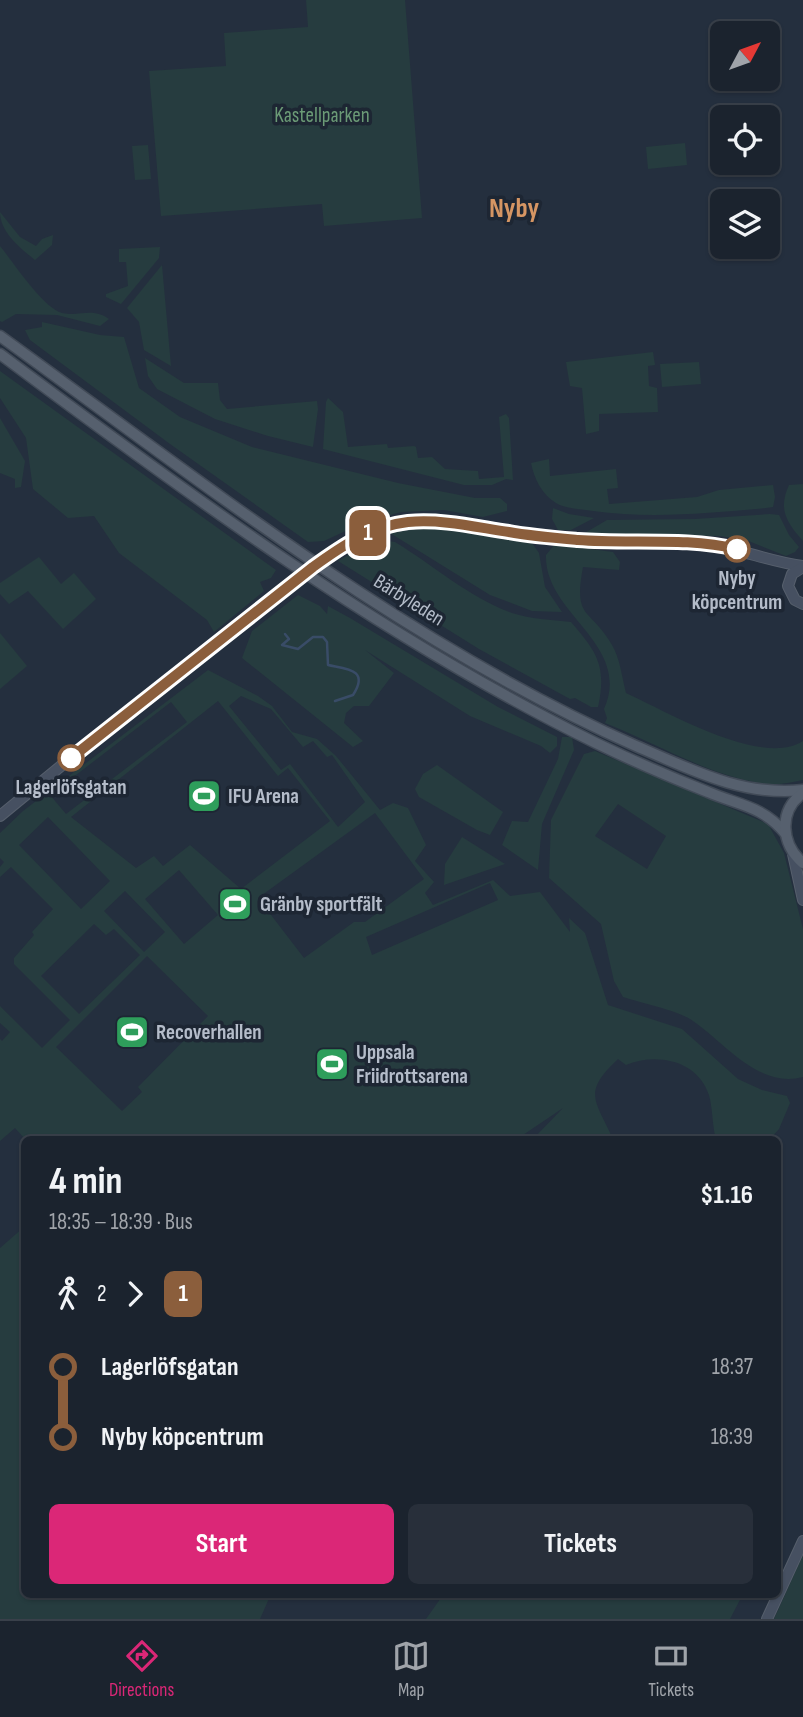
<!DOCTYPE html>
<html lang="en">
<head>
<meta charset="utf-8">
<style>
	:root { --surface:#1b232e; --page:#282f3a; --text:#f1f3f6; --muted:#a0a4aa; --line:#39404a; --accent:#db2777 }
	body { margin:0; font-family:"Sofia Sans Condensed",sans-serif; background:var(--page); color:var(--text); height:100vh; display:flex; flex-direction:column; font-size:26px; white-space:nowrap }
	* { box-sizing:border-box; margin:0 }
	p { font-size:23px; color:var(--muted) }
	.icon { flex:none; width:38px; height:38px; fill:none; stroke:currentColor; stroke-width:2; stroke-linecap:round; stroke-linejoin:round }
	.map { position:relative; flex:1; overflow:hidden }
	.panel { position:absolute; left:21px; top:1136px; width:760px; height:462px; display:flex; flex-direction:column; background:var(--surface); border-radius:10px; box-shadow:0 2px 5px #0004,0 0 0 2px var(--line) }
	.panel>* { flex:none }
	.badge { padding:0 14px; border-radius:10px; font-size:24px; line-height:46px }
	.needle { width:46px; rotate:49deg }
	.tools { position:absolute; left:710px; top:21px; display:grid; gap:14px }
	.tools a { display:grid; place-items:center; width:70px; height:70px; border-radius:10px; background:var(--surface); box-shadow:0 2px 5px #0004,0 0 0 2px var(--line); font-size:35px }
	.map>.badge { position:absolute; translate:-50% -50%; box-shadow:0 0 0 4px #fff }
	.legs { display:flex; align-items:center; gap:10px; height:77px; padding:0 28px; font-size:23px }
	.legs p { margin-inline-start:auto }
	.summary { display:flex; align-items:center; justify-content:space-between; height:119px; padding:0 28px }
	h1 { font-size:38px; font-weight:700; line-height:52px }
	.cta { display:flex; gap:14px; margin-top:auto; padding:14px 28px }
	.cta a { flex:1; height:80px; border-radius:10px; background:var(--accent); color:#fff; font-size:28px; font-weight:700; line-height:80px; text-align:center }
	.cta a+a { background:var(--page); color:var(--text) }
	ul { padding:0 28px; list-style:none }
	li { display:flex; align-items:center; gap:24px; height:70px; font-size:26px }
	li i { display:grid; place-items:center; width:10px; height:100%; margin:0 9px; background:currentColor }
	li i::after { content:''; width:18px; height:18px; margin:-9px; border:5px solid; border-radius:50%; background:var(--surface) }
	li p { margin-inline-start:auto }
	li:first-child i { background:linear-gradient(#0000 50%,currentColor 0) }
	li:last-child i { background:linear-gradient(currentColor 50%,#0000 0) }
	.tabs { display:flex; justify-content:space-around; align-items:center; height:98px; border-top:2px solid var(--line); background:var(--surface); font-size:19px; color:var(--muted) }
	.tabs a { display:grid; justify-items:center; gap:4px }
	.tabs .selected { color:var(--accent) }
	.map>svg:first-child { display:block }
	.green { fill:#263c3f; fill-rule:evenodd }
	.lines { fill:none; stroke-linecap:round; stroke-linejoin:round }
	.stream { stroke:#394c67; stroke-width:2.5 }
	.secondary-casing { stroke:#565f6c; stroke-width:12 }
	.primary-casing { stroke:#414a57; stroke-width:13 }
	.secondary { stroke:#465061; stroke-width:10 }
	.primary { stroke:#56606e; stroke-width:10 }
	.secondary-bridge-casing { stroke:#565f6c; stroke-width:12; stroke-linecap:butt }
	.secondary-bridge { stroke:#465061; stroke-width:10 }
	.line-1-casing { stroke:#fff; stroke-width:16 }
	.line-1 { stroke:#8b5e3c; stroke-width:10 }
	.stop-1-dot { fill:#fff; stroke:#8b5e3c; stroke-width:3.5 }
	.labels { text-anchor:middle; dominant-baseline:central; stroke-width:7; stroke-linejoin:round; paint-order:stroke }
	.park-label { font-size:21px; fill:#6b9a76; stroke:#1d2633 }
	.stop-label { font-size:21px; font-weight:bold; fill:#b4bcc9; stroke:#1d2633 }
	.street-label { font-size:21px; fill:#b4bcc9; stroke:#1d2633 }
	.poi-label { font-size:21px; font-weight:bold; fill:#b4bcc9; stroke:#1d2633; text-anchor:start }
	.district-label { font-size:28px; font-weight:bold; fill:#d59563; stroke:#1d2633 }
</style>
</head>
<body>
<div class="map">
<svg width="803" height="1619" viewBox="0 0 803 1619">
	<rect width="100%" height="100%" fill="#242f3e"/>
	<g class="green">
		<path d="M306,0H405L422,218L324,226L322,204L161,216L149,71L226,66L224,33L308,27Z"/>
		<path d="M685,143L687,165L648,169L646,147Z"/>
		<path d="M148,145L151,179L135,180L132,146Z"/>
		<path d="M0,212L20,237L36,246L42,239L53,235L52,245L35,260C20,248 0,232 0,212Z"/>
		<path d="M0,246C14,263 42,307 62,313C81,317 91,307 109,319L100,326L57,315L16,314L2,322L0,321Z"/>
		<path d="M160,247L159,258L121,304L106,297V294L128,286L126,262H119V249Z"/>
		<path d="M162,265L171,366L144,350L139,322L127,308Z"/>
		<path d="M42,322L100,335L124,337L139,388L180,417L252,447L398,483L475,498H500L507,504V511L483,517L444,510L401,512L365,522L324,541L308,542L170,444L30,340L25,330L42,327Z"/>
		<path d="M653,352L655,365L648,366L649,386L657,388L658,412L599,414V431L586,434L582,388L570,386L566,362Z"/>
		<path d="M145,358L184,383H218L220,400L227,409L317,401L318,409L313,447L268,436L215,419L157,389L148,376Z"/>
		<path d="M699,362L701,384L662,387L660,364Z"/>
		<path d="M0,371L276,570L271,578L260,582L264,591L214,632L207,620L119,553L94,516L68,518L33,489L26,438L0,398Z"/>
		<path d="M328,398L343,412L348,447L387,444L388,448L414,446L416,447L418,458L432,457L445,469L478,471L479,479L504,477L499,417L506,414L509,418L513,480L506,479L492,485H464L323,449L326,402Z"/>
		<path d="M0,418L25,461L21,487L15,488V479L0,473Z"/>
		<path d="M549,459L550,476L616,469L618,488L607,489L609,504L697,497L719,490L773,485L775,497L773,507L766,508C708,513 651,519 593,511C581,509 566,509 556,503C542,495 534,478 531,463Z"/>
		<path d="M803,484V541C786,522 778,509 789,485Z"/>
		<path d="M553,508L569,514L594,518L571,530H558L552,519Z"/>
		<path d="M770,514L779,515L789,535L799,547L795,552L786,556L746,540L719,536L583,534L607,520L695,519Z"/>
		<path d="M448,528L532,543L539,553L545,587L562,612L532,611L490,595L390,533L399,529Z"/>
		<path d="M381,540L395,542C433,565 470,598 512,613C531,619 551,620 571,622C597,652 607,666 598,707H591L575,698L570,699L479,649L338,561L372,541Z"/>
		<path d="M555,544L613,552L620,562L619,570L583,567C573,621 590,607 612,645C620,658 622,678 626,693C668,712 762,768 803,741V780C789,783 773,786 759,783C706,774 656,743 605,723L607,718L604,709C633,644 544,614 546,555Z"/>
		<path d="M39,557L61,584L74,573L96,599L63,629L28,591L9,604L0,594V583Z"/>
		<path d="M298,595L320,606L327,614L328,606L350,618L498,707L557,737V746L550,753L541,746L470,716L365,650L394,673L369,706H354L346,713L344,723L363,741L353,747L242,658L252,631Z"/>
		<path d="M0,633L27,666L0,689Z"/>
		<path d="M208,670L258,696L272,706L292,732L317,739L336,756L380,810L393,803L408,808L426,845L415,861L434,882L425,893L433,905L493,880L510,896L540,892L570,932L569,918L585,933L608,1005L682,1029L738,1079L762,1090L787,1096L790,1103L779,1129L770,1139H716C712,1125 713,1110 709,1095C698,1060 656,1052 626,1065L618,1059C582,1093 595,1099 613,1139H533L563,1108L517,1139H25L15,1128L0,1141V1039L2,1041L10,1032L0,1023V1006L42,1048L70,1020L14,964V958L34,935L32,932L53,909L11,867L0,877V867L4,862L0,858V833L23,811ZM241,696L271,709L303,747L313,741L327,757L332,755L365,802L338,827L290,764L281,770L229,706ZM218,701L278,776L288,768L330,821L241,889L190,845L163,866L154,856L136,868L71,817ZM171,702L187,722L66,814L50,795ZM375,813L424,879L365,922H354L304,958L258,898ZM48,817L110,881L81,909L19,845ZM179,870L218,915L184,944L145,899ZM490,883L498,900L372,955L366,937ZM125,891L165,932L144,952L104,911ZM94,924L106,935L114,929L140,955L79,1014L41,976ZM147,956L208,1016L138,1087L142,1092L122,1111L56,1047Z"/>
		<path d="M562,737H572L574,750L542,824L538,870L502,845L512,821L528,822L558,759Z"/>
		<path d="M595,751L768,824L784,853L803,929V1077C757,1089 724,1041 690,1019C676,1010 641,1003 623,997L614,981L601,924L549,878L551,820L584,754ZM618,804L666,836L647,869L595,836Z"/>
		<path d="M437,765L503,812L490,835L477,830L419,797L415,789L423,774Z"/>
		<path d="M462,837L505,864L444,885L445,864Z"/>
		<path d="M24,1227V1594H271L260,1619H0V1248Z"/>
		<path d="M803,1555V1619H774Z"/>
		<path d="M743,1594L730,1619H426L443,1595Z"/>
	</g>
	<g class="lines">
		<path class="stream" d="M285,634L289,639L282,645L298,649L313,637H323L327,642L328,665C346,669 370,669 353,695L335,701"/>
		<g class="secondary-casing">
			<g id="secondary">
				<path d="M343,545C419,502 496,533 577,540C621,543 666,538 710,545C741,549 771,562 803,566"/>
				<path d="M803,567L792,574L788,586L795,600L803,604"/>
				<path d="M0,816L89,743L286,589"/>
				<path d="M793,854L803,900"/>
				<path d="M767,1619L803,1541"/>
			</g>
		</g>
		<g class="primary-casing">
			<g id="primary">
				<path d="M0,336C205,484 404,643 636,746C690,769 743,797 803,790"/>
				<path d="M0,354C190,496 383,638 596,743C633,761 670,777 708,792C738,805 763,806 785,833"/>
				<path d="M803,793C778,811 781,844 803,863"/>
			</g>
		</g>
		<use href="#secondary" class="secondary"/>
		<use href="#primary" class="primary"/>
		<g class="secondary-bridge-casing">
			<path id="secondary-bridge" d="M286,589L343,545"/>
		</g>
		<use href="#secondary-bridge" class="secondary-bridge"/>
	</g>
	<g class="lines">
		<g class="line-1-casing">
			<path id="line-1" d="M71,758L313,567C342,546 371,526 408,522C443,519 475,527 509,532C531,536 555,538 578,540C630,544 686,537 737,549"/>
		</g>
		<use href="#line-1" class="line-1"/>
	</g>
	<defs>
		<g id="stadium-square" transform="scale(1.75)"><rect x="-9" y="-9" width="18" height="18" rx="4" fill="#2e9e5b" stroke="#1d2633"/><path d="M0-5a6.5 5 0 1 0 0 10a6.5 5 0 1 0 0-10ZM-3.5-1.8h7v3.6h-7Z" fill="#fff"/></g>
	</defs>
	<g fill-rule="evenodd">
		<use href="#stadium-square" x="204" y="796"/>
		<use href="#stadium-square" x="235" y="904"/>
		<use href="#stadium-square" x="132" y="1032"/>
		<use href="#stadium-square" x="332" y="1064"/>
	</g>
	<g class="stop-1-dot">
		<circle cx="737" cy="549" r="12"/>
		<circle cx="71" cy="758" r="12"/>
	</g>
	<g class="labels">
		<g class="park-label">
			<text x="322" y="115">Kastellparken</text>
		</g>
		<g class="stop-label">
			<text x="737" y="578">Nyby<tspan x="737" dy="24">köpcentrum</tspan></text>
			<text x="71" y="787">Lagerlöfsgatan</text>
		</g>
		<g class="street-label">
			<text transform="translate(409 600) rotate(32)">Bärbyleden</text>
		</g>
		<g class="poi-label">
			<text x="228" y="796">IFU Arena</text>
			<text x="260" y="904">Gränby sportfält</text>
			<text x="156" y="1032">Recoverhallen</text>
			<text x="356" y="1052">Uppsala<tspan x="356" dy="24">Friidrottsarena</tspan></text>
		</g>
		<g class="district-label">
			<text x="514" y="208">Nyby</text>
		</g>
	</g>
</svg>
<div class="tools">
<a><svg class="needle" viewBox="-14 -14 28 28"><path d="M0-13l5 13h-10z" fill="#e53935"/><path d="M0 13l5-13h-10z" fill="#a0a4aa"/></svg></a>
<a><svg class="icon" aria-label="locate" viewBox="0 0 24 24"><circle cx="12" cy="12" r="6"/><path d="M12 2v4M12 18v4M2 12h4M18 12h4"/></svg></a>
<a><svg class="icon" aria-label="layers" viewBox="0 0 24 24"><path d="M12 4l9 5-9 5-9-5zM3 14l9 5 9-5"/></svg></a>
</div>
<b class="badge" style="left:368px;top:533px;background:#8b5e3c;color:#fff">1</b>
<section class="panel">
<div class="summary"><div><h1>4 min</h1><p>18:35 – 18:39 · Bus</p></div><b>$1.16</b></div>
<div class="legs"><svg class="icon" aria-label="walk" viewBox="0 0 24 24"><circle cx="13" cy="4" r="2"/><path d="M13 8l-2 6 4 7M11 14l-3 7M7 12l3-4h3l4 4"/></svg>2<svg class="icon" aria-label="forward" viewBox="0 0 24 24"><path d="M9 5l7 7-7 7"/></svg><b class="badge" style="background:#8b5e3c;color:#fff">1</b></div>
<ul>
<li><i style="color:#8b5e3c"></i><b>Lagerlöfsgatan</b><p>18:37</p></li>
<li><i style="color:#8b5e3c"></i><b>Nyby köpcentrum</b><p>18:39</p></li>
</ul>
<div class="cta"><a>Start</a><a>Tickets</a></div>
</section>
</div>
<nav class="tabs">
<a class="selected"><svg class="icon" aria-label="directions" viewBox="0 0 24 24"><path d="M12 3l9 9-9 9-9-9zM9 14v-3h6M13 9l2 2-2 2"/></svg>Directions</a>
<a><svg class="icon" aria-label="map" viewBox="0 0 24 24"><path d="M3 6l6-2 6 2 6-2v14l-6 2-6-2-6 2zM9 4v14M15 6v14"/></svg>Map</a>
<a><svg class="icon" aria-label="tickets" viewBox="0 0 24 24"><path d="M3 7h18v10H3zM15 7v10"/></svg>Tickets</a>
</nav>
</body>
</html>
